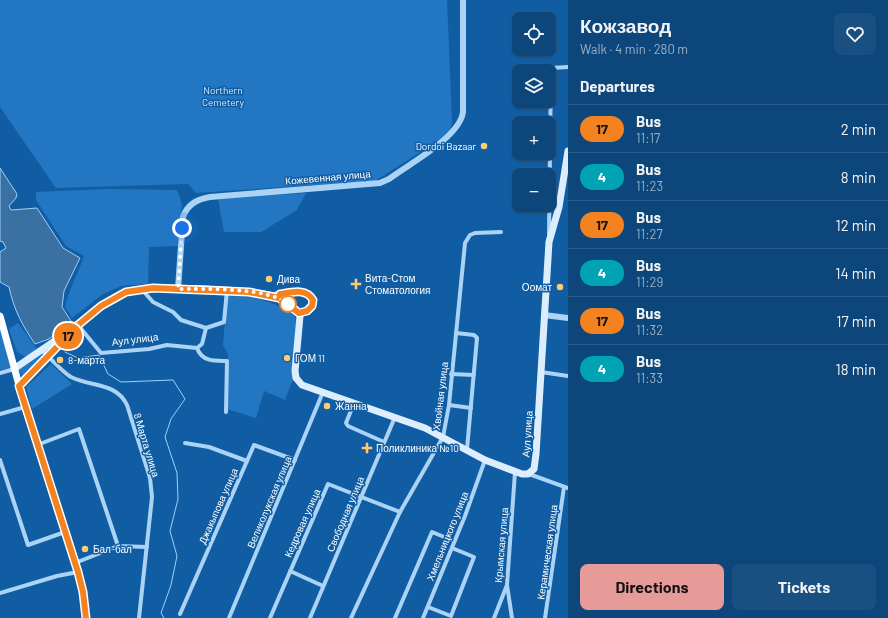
<!DOCTYPE html>
<html lang="en">
<head>
<meta charset="utf-8">
<style>
	:root { --surface:#0c467a; --page:#1a5081; --text:#f1f3f6; --muted:#9ab1c7; --line:#2c5e8b; --accent:#e69b98 }
	body { margin:0; font-family:Barlow,sans-serif; background:var(--page); color:var(--text); height:100vh; display:flex; flex-direction:column; font-size:15px; white-space:nowrap }
	* { box-sizing:border-box; margin:0 }
	p { font-size:13px; color:var(--muted) }
	.icon { flex:none; width:22px; height:22px; fill:none; stroke:currentColor; stroke-width:2; stroke-linecap:round; stroke-linejoin:round }
	.map { position:relative; flex:1; overflow:hidden }
	.panel { display:flex; flex-direction:column; background:var(--surface); width:320px }
	.panel>* { flex:none }
	.badge { padding:0 8px; border-radius:13px; font-size:14px; line-height:26px }
	.tools { position:absolute; left:512px; top:12px; display:grid; gap:8px }
	.tools a { display:grid; place-items:center; width:44px; height:44px; border-radius:8px; background:var(--surface); box-shadow:0 1px 3px #0004,0 0 0 1px var(--line); font-size:20px }
	.you { position:absolute; width:20px; height:20px; margin:-10px; border:3px solid #fff; border-radius:50%; background:#1a73e8; box-shadow:0 0 0 6px #1a73e833 }
	.map>.badge { position:absolute; translate:-50% -50%; box-shadow:0 0 0 2px #fff }
	h2 { padding:0 12px; font-size:15px; line-height:36px }
	.round { display:grid; place-items:center; flex:none; width:42px; height:42px; border-radius:8px; background:var(--page) }
	.summary { display:flex; align-items:center; justify-content:space-between; height:68px; padding:0 12px }
	h1 { font-size:19px; font-weight:700; line-height:30px }
	.action { display:flex; gap:8px; margin-top:auto; padding:8px 12px }
	.action a { flex:1; height:46px; border-radius:8px; background:var(--accent); color:#111; font-size:16px; font-weight:700; line-height:46px; text-align:center }
	.action a+a { background:var(--page); color:var(--text) }
	ul { padding:0; list-style:none }
	li { display:flex; align-items:center; gap:12px; height:48px; padding:0 12px; border-top:1px solid var(--line) }
	li div { flex:1 }
	li b { display:block; font-size:15px }
	li em { font-style:normal }
	li .badge { min-width:44px; font-weight:700; text-align:center }
	main { display:flex; flex:1; min-height:0 }
	.map>svg:first-child { display:block }
	.green { fill:#2377c2 }
	.water { fill:#3b70a2; stroke:#9dcff9 }
	.lines { fill:none; stroke-linecap:round; stroke-linejoin:round }
	.stream { stroke:#9dcff9; stroke-width:1 }
	.minor { stroke:#abd3f6; stroke-width:4 }
	.tertiary { stroke:#abd3f6; stroke-width:6 }
	.secondary { stroke:#dcedfe; stroke-width:7 }
	.primary { stroke:#fafcff; stroke-width:7 }
	.line-casing { stroke:#fff; stroke-width:9 }
	.line { stroke:#f58220; stroke-width:6 }
	.walk { stroke:#fff; stroke-width:4; stroke-dasharray:0 7.2 }
	.poi-dot { fill:#ffca70; stroke:#105da3; stroke-width:1.5 }
	.stop-dot { fill:#fff; stroke:#f58220; stroke-width:2 }
	.labels { text-anchor:middle; dominant-baseline:central; stroke-width:3; stroke-linejoin:round; paint-order:stroke }
	.park-label { font-size:10px; fill:#d4ebfe; stroke:#105da3 }
	.poi-label { font-size:10px; fill:#fff; stroke:#105da3; text-anchor:start }
	.street-label { font-size:10px; fill:#fff; stroke:#105da3 }
</style>
</head>
<body>
<main>
<div class="map">
<svg width="568" height="618" viewBox="0 0 568 618">
	<rect width="100%" height="100%" fill="#105da3"/>
	<g class="green">
		<path d="M0,0H447L452,121L450,133L375,181L196,193L188,184L56,188L0,107Z"/>
		<path d="M106,189L177,190L182,204L178,246L149,247L148,284L121,286L103,294L72,318L65,307C69,289 78,274 84,256L66,246L36,200V192Z"/>
		<path d="M306,193L297,210L261,232H224L218,199Z"/>
		<path d="M227,294C253,296 274,301 295,316L296,322L293,379L285,400L264,391L256,418L227,409L228,354L223,345Z"/>
		<path d="M0,322L10,368L0,370Z"/>
		<path d="M18,323L37,349L26,357L17,352L9,329Z"/>
		<path d="M41,354L44,356L24,378L18,370Z"/>
		<path d="M51,364L72,384L32,409L26,387Z"/>
	</g>
	<path class="water" d="M0,168L17,194L16,198L9,206L11,210L37,208L63,248L80,258L64,291L62,307L71,321L49,339L35,344C22,325 14,310 9,287L0,282V252L6,248L3,242L0,241Z"/>
	<g class="lines">
		<path class="stream" d="M65,352L78,358L99,355L108,374L121,382L173,380L185,399L171,419L165,437L177,473L178,499L170,531L177,556L171,585L161,613L164,618"/>
		<g class="minor">
			<path d="M549,234L551,68L568,67"/>
			<path d="M144,289L145,293L153,302L173,312L181,320L206,328"/>
			<path d="M273,294C286,293 305,286 313,300L312,306L307,311L299,313"/>
			<path d="M78,325L101,353L149,349L167,345L197,348L202,344L206,328L224,322L227,290"/>
			<path d="M456,333L474,335L477,338L467,449"/>
			<path d="M197,348C202,362 215,361 227,361L226,412"/>
			<path d="M41,350C50,357 62,372 71,377C91,387 116,382 127,405L150,478L152,497L139,618"/>
			<path d="M541,372L568,376"/>
			<path d="M0,373L14,369"/>
			<path d="M451,374L474,375"/>
			<path d="M354,403L346,423L348,426L384,442"/>
			<path d="M449,405L471,408"/>
			<path d="M0,414L25,407"/>
			<path d="M185,443L209,447L247,461"/>
			<path d="M37,445L79,429L118,546"/>
			<path d="M0,460L28,545L65,532"/>
			<path d="M529,474L568,488"/>
			<path d="M75,563L118,546L147,547"/>
			<path d="M290,571L323,586"/>
			<path d="M507,585L512,618"/>
			<path d="M0,593L57,576L78,572"/>
			<path d="M428,607L451,616L474,557L452,548"/>
			<path d="M180,614L254,445L295,460"/>
			<path d="M229,618L323,392"/>
			<path d="M270,618L328,484L400,512"/>
			<path d="M310,618L395,417"/>
			<path d="M351,618L400,512L443,437L449,405L465,243L470,235L475,233L501,232"/>
			<path d="M395,618L432,532L454,541"/>
			<path d="M423,618L465,516L485,460"/>
			<path d="M494,618L507,585L515,472"/>
			<path d="M545,618L564,487"/>
		</g>
		<g class="tertiary">
			<path d="M178,289L183,217C187,205 197,199 210,197L380,183L389,179C409,164 460,137 463,112V0"/>
			<path d="M544,315L568,318"/>
		</g>
		<g class="secondary">
			<path d="M14,369C35,354 57,340 77,325C93,314 106,300 125,293C149,284 255,289 280,298C287,301 297,308 300,316L295,371L296,378L302,385L425,428L485,460L522,474H528L534,469L536,454L549,242L559,207L568,151"/>
			<path d="M19,386L71,333"/>
		</g>
		<path class="primary" d="M0,316L25,407L78,572L83,592L86,618"/>
	</g>
	<g class="lines">
		<g class="line-casing">
			<path id="line" d="M86,618L83,592L78,572L19,386L78,325L101,306L126,292L153,288L249,292L279,298L299,313L307,311L312,306L313,300C306,288 292,292 280,294"/>
		</g>
		<use href="#line" class="line"/>
		<path class="walk" d="M182,228L178,289C205,289 268,287 288,304"/>
	</g>
	<g class="poi-dot">
		<circle cx="484" cy="146" r="4"/>
		<circle cx="269" cy="279" r="4"/>
		<path d="M354 278h4v4h4v4h-4v4h-4v-4h-4v-4h4z"/>
		<circle cx="560" cy="287" r="4"/>
		<circle cx="287" cy="358" r="4"/>
		<circle cx="60" cy="360" r="4"/>
		<circle cx="327" cy="406" r="4"/>
		<path d="M365 442h4v4h4v4h-4v4h-4v-4h-4v-4h4z"/>
		<circle cx="85" cy="549" r="4"/>
	</g>
	<circle class="stop-dot" cx="288" cy="304" r="8"/>
	<g class="labels">
		<g class="park-label">
			<text x="223" y="90">Northern<tspan x="223" dy="12">Cemetery</tspan></text>
		</g>
		<g class="poi-label">
			<text x="476" y="146" text-anchor="end">Dordoi Bazaar</text>
			<text x="365" y="278">Вита-Стом<tspan x="365" dy="12">Стоматология</tspan></text>
			<text x="277" y="279">Дива</text>
			<text x="552" y="287" text-anchor="end">Оомат</text>
			<text x="295" y="358">ГОМ 11</text>
			<text x="68" y="360">8-марта</text>
			<text x="335" y="406">Жанна</text>
			<text x="376" y="448">Поликлиника №10</text>
			<text x="93" y="549">Бал-бал</text>
		</g>
		<g class="street-label">
			<text transform="translate(328 177) rotate(-5)">Кожевенная улица</text>
			<text transform="translate(135 339) rotate(-7)">Аул улица</text>
			<text transform="translate(440 396) rotate(-83)">Хвойная улица</text>
			<text transform="translate(527 434) rotate(-86)">Аул улица</text>
			<text transform="translate(147 445) rotate(73)">8 Марта улица</text>
			<text transform="translate(269 502) rotate(-67)">Великолукская улица</text>
			<text transform="translate(218 506) rotate(-66)">Джакыпова улица</text>
			<text transform="translate(345 514) rotate(-67)">Свободная улица</text>
			<text transform="translate(302 523) rotate(-66)">Кедровая улица</text>
			<text transform="translate(447 536) rotate(-68)">Хмельницкого улица</text>
			<text transform="translate(501 545) rotate(-85)">Крымская улица</text>
			<text transform="translate(547 552) rotate(-82)">Керамическая улица</text>
		</g>
	</g>
</svg>
<div class="tools">
<a><svg class="icon" aria-label="locate" viewBox="0 0 24 24"><circle cx="12" cy="12" r="6"/><path d="M12 2v4M12 18v4M2 12h4M18 12h4"/></svg></a>
<a><svg class="icon" aria-label="layers" viewBox="0 0 24 24"><path d="M12 4l9 5-9 5-9-5zM3 14l9 5 9-5"/></svg></a>
<a>+</a>
<a>−</a>
</div>
<div class="you" style="left:182px;top:228px"></div>
<b class="badge" style="left:68px;top:336px;background:#f58220;color:#111">17</b>
</div>
<section class="panel">
<div class="summary"><div><h1>Кожзавод</h1><p>Walk · 4 min · 280 m</p></div><a class="round"><svg class="icon" aria-label="heart" viewBox="0 0 24 24"><path d="M12 20l-8-8c-3-5 5-10 8-4 3-6 11-1 8 4z"/></svg></a></div>
<h2>Departures</h2>
<ul>
<li><span class="badge" style="background:#f58220;color:#111">17</span><div><b>Bus</b><p>11:17</p></div><em>2 min</em></li>
<li><span class="badge" style="background:#00a3b4;color:#fff">4</span><div><b>Bus</b><p>11:23</p></div><em>8 min</em></li>
<li><span class="badge" style="background:#f58220;color:#111">17</span><div><b>Bus</b><p>11:27</p></div><em>12 min</em></li>
<li><span class="badge" style="background:#00a3b4;color:#fff">4</span><div><b>Bus</b><p>11:29</p></div><em>14 min</em></li>
<li><span class="badge" style="background:#f58220;color:#111">17</span><div><b>Bus</b><p>11:32</p></div><em>17 min</em></li>
<li><span class="badge" style="background:#00a3b4;color:#fff">4</span><div><b>Bus</b><p>11:33</p></div><em>18 min</em></li>
</ul>
<div class="action"><a>Directions</a><a>Tickets</a></div>
</section>
</main>
</body>
</html>
